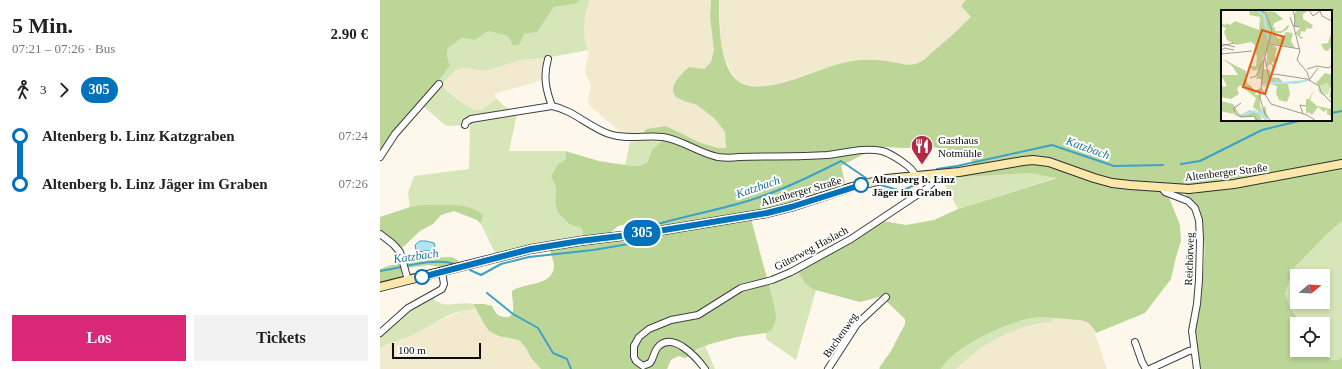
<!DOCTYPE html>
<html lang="de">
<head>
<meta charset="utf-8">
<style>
	:root { --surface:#fff; --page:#f2f2f2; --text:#222; --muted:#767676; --accent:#db2777 }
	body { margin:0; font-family:"Times New Roman",serif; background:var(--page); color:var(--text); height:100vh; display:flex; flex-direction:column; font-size:15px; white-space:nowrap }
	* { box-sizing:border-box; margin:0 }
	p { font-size:13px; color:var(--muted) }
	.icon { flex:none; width:22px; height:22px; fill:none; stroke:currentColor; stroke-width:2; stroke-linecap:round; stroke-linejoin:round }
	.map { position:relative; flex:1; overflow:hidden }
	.details { display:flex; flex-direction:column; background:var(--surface); width:380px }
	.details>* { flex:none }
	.badge { padding:0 8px; border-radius:13px; font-size:14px; line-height:26px }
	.needle { width:26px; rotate:72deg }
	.fabs { position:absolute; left:910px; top:269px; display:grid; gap:8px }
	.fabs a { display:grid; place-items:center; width:40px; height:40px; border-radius:0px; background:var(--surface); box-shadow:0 2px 6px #0003; font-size:20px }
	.scale { position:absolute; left:12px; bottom:10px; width:89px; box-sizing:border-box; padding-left:4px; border:2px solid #0c0c0c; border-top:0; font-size:11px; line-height:14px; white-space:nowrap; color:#0c0c0c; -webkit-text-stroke:3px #fff; paint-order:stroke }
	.map>.badge { position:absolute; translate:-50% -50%; box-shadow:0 0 0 2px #fff }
	.legs { display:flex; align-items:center; gap:6px; height:44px; padding:0 12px; font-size:13px }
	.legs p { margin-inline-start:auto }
	.overview { display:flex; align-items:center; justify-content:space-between; height:68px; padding:0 12px }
	h1 { font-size:22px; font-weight:600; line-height:30px }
	.cta { display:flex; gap:8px; margin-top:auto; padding:8px 12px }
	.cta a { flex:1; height:46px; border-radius:0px; background:var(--accent); color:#fff; font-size:16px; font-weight:600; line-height:46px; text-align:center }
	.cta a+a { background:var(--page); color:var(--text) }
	ul { padding:0 12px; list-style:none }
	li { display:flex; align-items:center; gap:14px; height:48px; font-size:15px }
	li i { display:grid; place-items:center; width:6px; height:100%; margin:0 5px; background:currentColor }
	li i::after { content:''; width:10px; height:10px; margin:-5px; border:3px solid; border-radius:50%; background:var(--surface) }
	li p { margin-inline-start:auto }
	li:first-child i { background:linear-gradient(#0000 50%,currentColor 0) }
	li:last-child i { background:linear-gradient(currentColor 50%,#0000 0) }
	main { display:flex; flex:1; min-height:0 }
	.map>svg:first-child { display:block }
	.farmland { fill:#f2eace }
	.green { fill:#d6e6b8; fill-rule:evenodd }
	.forest { fill:#bcd698; fill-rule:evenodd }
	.water { fill:#b3e4f3; stroke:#3ea2c6 }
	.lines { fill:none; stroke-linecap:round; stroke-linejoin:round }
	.stream { stroke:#3ea2c6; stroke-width:2 }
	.street-casing { stroke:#3f3f3f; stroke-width:8 }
	.secondary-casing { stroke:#2e2e2e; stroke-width:10 }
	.street { stroke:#fff; stroke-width:6 }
	.secondary { stroke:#fbe7aa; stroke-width:8 }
	.line-1-casing { stroke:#fff; stroke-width:9 }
	.line-1 { stroke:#0072bc; stroke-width:6 }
	.stop-1-dot { fill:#fff; stroke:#0072bc; stroke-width:2 }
	.labels { text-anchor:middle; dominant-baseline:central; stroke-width:4; stroke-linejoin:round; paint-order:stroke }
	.poi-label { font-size:11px; fill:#0c0c0c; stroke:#fff; text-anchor:start }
	.street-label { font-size:11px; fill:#0c0c0c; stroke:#fff }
	.stop-label { font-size:11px; font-weight:bold; fill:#0c0c0c; stroke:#fff; text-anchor:start }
	.water-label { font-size:12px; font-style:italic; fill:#1c7297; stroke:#fff }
	.inset-river { fill:none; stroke:#b3e4f3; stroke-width:2 }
	.inset-road { fill:none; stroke:#9d9a92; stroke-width:1 }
	.view { fill:#e8590c; fill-opacity:0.15; stroke:#e8590c; stroke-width:2 }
	.inset-edge { fill:none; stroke:#0c0c0c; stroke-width:2 }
</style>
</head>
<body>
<main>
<section class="details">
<div class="overview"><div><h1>5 Min.</h1><p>07:21 – 07:26 · Bus</p></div><b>2.90 €</b></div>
<div class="legs"><svg class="icon" aria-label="walk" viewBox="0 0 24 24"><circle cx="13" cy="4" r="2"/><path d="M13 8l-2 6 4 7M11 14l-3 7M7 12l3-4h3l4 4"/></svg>3<svg class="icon" aria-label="forward" viewBox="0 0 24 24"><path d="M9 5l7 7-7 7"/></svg><b class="badge" style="background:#0072bc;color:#fff">305</b></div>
<ul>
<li><i style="color:#0072bc"></i><b>Altenberg b. Linz Katzgraben</b><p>07:24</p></li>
<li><i style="color:#0072bc"></i><b>Altenberg b. Linz Jäger im Graben</b><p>07:26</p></li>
</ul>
<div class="cta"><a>Los</a><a>Tickets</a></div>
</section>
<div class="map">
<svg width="962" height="369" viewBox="0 0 962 369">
	<rect width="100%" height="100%" fill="#fef8ec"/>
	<g class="farmland">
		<path d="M210,0H331L330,17L334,50L331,62L324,69L304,101L317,105L334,118L345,132L346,148H338L321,143L286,126L266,129L269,135H244L210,106L208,99L211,86L205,72L206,64L209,53L204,39L203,28Z"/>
		<path d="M339,0H586L585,2L591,17L569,39L540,62L527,66L512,62L490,60L464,63L397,84L382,87L367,85L358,81L351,72L344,56L341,41Z"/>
		<path d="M166,58L162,80L114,94L117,99L106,107L98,110L91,109L61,85L75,71L83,68L100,70L119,67L131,62L140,60Z"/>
		<path d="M87,309H95L103,322L130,338L139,340L146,348L151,358L161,369H0V348L35,334L56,322Z"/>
		<path d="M674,317L706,320L712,325L727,369H576L587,359L611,341L626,333L641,328L672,322Z"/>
	</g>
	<g class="green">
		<path d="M200,0H210C204,19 201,31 208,50L166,58L140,60L109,70H100L83,68L75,71L61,85C68,91 90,111 98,110C105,109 111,103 117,99L124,106L133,110L91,117L83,125L68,126L65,125L43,106L57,82L70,66L67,56L68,48L82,38L95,40L108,31L128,36L133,46L140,44L144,34L157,32L174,7L195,4Z"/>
		<path d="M137,114L129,151H185L186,159L177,165L171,176L176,188L175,202L178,213L189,224L202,227L203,238L116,255L101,224L103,215C88,201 50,204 30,207L28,193L34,176L89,169L90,121Z"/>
		<path d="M275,139L282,141L272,150L267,163L259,166L245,165L250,142Z"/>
		<path d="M650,173L678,177L578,209L560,176Z"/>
		<path d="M962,221V357L958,360H951L943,350V324H922L912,311L905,295L914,268L947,234ZM917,276H943V302H917Z"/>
		<path d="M417,271C422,279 427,287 436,290L416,360L386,339V333L392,330L394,304L388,282Z"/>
		<path d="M53,298C64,310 78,301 93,304L95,309C73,309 54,324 35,334C24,339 11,342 0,348V336L27,311Z"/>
		<path d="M674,317L672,322C632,326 604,343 576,369H561C575,348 629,320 655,318C661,317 667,317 674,317Z"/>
		<path d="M325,346L335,369H329L314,353Z"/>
	</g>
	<g class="forest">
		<path d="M0,0H200L195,4L174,7L157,32L144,34L140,44L133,46L128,36L108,31L95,40L82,38L68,48L67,56L70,66L0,154Z"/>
		<path d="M331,0H339C339,22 339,67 358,81C381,99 438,68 463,63C479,59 496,59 512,62C522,63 527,67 538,63C543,61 547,57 550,54C565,42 578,30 591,17L581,6L586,0H962V161L846,182L803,186L745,182L724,177L675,160L654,157L635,158L592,165L591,154L571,152L553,147L525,148L506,147L482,155L461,166L465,183L449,191L395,208L257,231L245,225H242L238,226L229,234L203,238L202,228L189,224L178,213L175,202L176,188L171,176L177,165L186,159L185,151L219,161L245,165L259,166L267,163L272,150L282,141L280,137L269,135L264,133L266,129L286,126L321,143L338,148H346L345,132L334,118L317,105L304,101L296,97C295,95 293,93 293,90C293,81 303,73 309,67L324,69L331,62L334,50L330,17ZM842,11H951V120H842Z"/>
		<path d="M654,164L786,190L800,225L801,241L796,257L791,279L765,313L716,333C708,318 703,321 688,319C677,318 665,316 654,318C628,321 575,347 561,369H500L499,368L511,351L525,324V319L506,301L499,297L480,302L432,289L425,283L417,271L503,221L526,225L554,220L578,209L677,178L650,173L578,177L582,174Z"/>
		<path d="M962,167V221L947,234L914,268L905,294L912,311L922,324H917V350H943L951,360H958L962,357V369H820C818,355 814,340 815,326C819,293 830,255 821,222C817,210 809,199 802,190C809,193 815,196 822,191Z"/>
		<path d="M41,205C60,205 88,201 103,215L101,224L97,220L74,211L61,215L53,224L40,231L22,248L0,232V217L30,207Z"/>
		<path d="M371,219L394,304L396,319L392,330L386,333L357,337L330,344L318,349L306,358L298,356L291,360L287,369H161L151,358L146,348L139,340L119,336L109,331L103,322L93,304H104L112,306C115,312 117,316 124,317C139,319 131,299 132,291C144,282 174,287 174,265C173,260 171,254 170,249Z"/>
		<path d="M71,257L76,259L80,263L62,267L48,265L27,268L26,263C35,256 59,258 71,257Z"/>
		<path d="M17,263L19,264L22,271L21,279L0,284V269Z"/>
	</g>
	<path class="water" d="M40,241H46L54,243L55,247L54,250L38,252L36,250L35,245Z"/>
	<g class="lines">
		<g class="stream">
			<path d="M951,113L962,111"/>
			<path d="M801,164L820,161L882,130L923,120"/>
			<path d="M557,169L577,166L672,145L734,166L783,165"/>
			<path d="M501,185L521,191L544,181"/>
			<path d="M268,227C303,216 340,210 374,199C405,189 433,175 461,161L486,178"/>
			<path d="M90,270L101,275L121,264L149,257L213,250L261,242L266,236"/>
			<path d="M0,271C20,268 56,257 74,264"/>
			<path d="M107,293L133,314L158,328L173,353L187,359L191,369"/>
		</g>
		<g class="street-casing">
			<g id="street">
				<path d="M168,59C163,77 166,90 172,106C193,110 209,127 229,134C247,140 265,135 283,137C303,140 318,153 338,157C345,158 352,158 359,157C388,156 418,157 447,155C465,153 484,147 502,151C510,153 533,167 535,175"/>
				<path d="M85,125L86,122L91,119L172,106"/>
				<path d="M0,157L15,134L59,84"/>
				<path d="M782,188L785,192L808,201L815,208L819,220L820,239L819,280L817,304L812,331L817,369"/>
				<path d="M0,234L13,244L20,252L28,280"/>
				<path d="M0,333L28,308L62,289L64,284L62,272"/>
				<path d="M755,342L762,362L766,369"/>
				<path d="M325,369C317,358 294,332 279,346C274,350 274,358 270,363L263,366L256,361L254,357V346L259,337L269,329L291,320L318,315L361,288L392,280L411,272L471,239L546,189L552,183L553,174"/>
				<path d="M448,369L477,324L506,297"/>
				<path d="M770,369L809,351L814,350"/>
			</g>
		</g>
		<g class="secondary-casing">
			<path id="secondary" d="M0,287L151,249L200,241L266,233L387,213L411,207L472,187L506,179L579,172L643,161L653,160L669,162L714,178L732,183L750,185L809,189L854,184L962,164"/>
		</g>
		<use href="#street" class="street"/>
		<use href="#secondary" class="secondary"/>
	</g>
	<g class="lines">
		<g class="line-1-casing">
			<path id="line-1" d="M42,277L151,249L200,241L266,233L387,213L411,207L481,185"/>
		</g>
		<use href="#line-1" class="line-1"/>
	</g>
	<defs>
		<g id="restaurant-pin" transform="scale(1.15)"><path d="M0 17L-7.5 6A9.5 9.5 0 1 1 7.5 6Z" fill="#b52b44" stroke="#fff"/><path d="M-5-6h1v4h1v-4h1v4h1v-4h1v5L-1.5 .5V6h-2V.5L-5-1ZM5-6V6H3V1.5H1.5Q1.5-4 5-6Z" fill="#fff"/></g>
	</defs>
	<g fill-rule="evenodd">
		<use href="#restaurant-pin" x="542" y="146"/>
	</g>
	<g class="stop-1-dot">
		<circle cx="481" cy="185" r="7"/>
		<circle cx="42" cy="277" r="7"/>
	</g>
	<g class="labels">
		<g class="poi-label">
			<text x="558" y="140">Gasthaus<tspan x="558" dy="13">Notmühle</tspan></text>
		</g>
		<g class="street-label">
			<text transform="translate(846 172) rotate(-7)">Altenberger Straße</text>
			<text transform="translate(421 191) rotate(-16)">Altenberger Straße</text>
			<text transform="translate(431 248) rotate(-28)">Güterweg Haslach</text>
			<text transform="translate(809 259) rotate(-88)">Reichörweg</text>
			<text transform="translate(460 335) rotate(-55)">Buchenweg</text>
		</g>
		<g class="stop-label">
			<text x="492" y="179">Altenberg b. Linz<tspan x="492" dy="13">Jäger im Graben</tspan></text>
		</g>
		<g class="water-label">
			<text transform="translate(708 148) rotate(20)">Katzbach</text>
			<text transform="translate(378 187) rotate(-19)">Katzbach</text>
			<text transform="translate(36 256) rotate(-8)">Katzbach</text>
		</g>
	</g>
	<g transform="translate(841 10)">
		<rect width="111" height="111" fill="#fef8ec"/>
		<path d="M97 79a6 6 0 1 1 12 0a6 6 0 1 1-12 0Z" fill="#d6e6b8"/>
		<path d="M28,0H31L32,4V0L54,2L62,9L53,13L52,18L54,17V21H61L68,14L67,19L60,23H54L57,29L62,27L65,22L72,23L70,31L74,38L49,33L56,38L54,46L56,53L51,52L46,57V41L41,50L42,59L49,60L50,67L58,68L62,72L87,70L67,74L69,84L66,92L58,90L55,83L56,76L50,74L42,77L40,69H35L38,59L33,61L27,56H35L36,46L33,41L34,35L30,32L15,35L6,30L3,22L5,18L0,16V13L5,15L6,13L9,15L14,11L38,20L39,7L29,5ZM76,0H88L82,4V9L92,15L90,19L86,18L84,22L80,21L79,26L83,28L80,29L74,23L80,17L74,16L73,4ZM111,21L110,37L107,41L103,40L100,34L107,33ZM0,48L25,61L26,73L35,82L34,85H37L39,77V96L42,101L44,95L47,110L43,106L46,110L45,111L39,105L41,111H34L33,106L19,107L13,101L12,104L0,101V91L12,94L19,105L29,100L42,105L32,97L35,88L19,75L16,79L18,84L10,89L0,87V74L2,77L6,76L0,65H17L11,56ZM104,63L111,65V89L108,87L110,79L106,73L98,76L95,73ZM93,80L89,90L96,96L111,99L110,111V106L106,104V99L103,102L97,97L91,105L87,102L85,104V89H88Z" fill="#bcd698"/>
		<path class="inset-river" d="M35,0L43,5L47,30M42,76L47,73H75L87,70M40,99L45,111M22,105L33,101L43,106"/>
		<path class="inset-road" d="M39,0L45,4L51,20L43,50L39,88L44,104L50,111M72,0L74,8L73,18L79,41L76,50L86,62L89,71M88,0L92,6L99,1M99,1L101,6L111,11M69,7L72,16L79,17M2,34L14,37M49,34L79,39M0,36L13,33M0,41L3,38L13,40M0,44L31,41M44,48L48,68L53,64L86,69L98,76L100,82L111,93M50,53L53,58L51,64M86,59L96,56L108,58L111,55M29,68L35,66L43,49M89,69L97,58M28,75L33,81L39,80M40,78L50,94L86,105L95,111M20,93L13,98L14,104L20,107L33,106L37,111M82,104L79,95L85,96"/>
		<path class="view" d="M41,20L63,27L44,84L22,77Z"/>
		<rect width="111" height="111" class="inset-edge"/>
	</g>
</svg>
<div class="fabs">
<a><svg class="needle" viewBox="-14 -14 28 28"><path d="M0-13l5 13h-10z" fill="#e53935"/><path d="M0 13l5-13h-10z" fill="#767676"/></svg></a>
<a><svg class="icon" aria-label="locate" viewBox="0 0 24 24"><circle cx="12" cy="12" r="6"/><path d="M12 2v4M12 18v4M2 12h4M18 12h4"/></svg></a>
</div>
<div class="scale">100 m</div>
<b class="badge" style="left:262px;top:233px;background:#0072bc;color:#fff">305</b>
</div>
</main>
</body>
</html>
